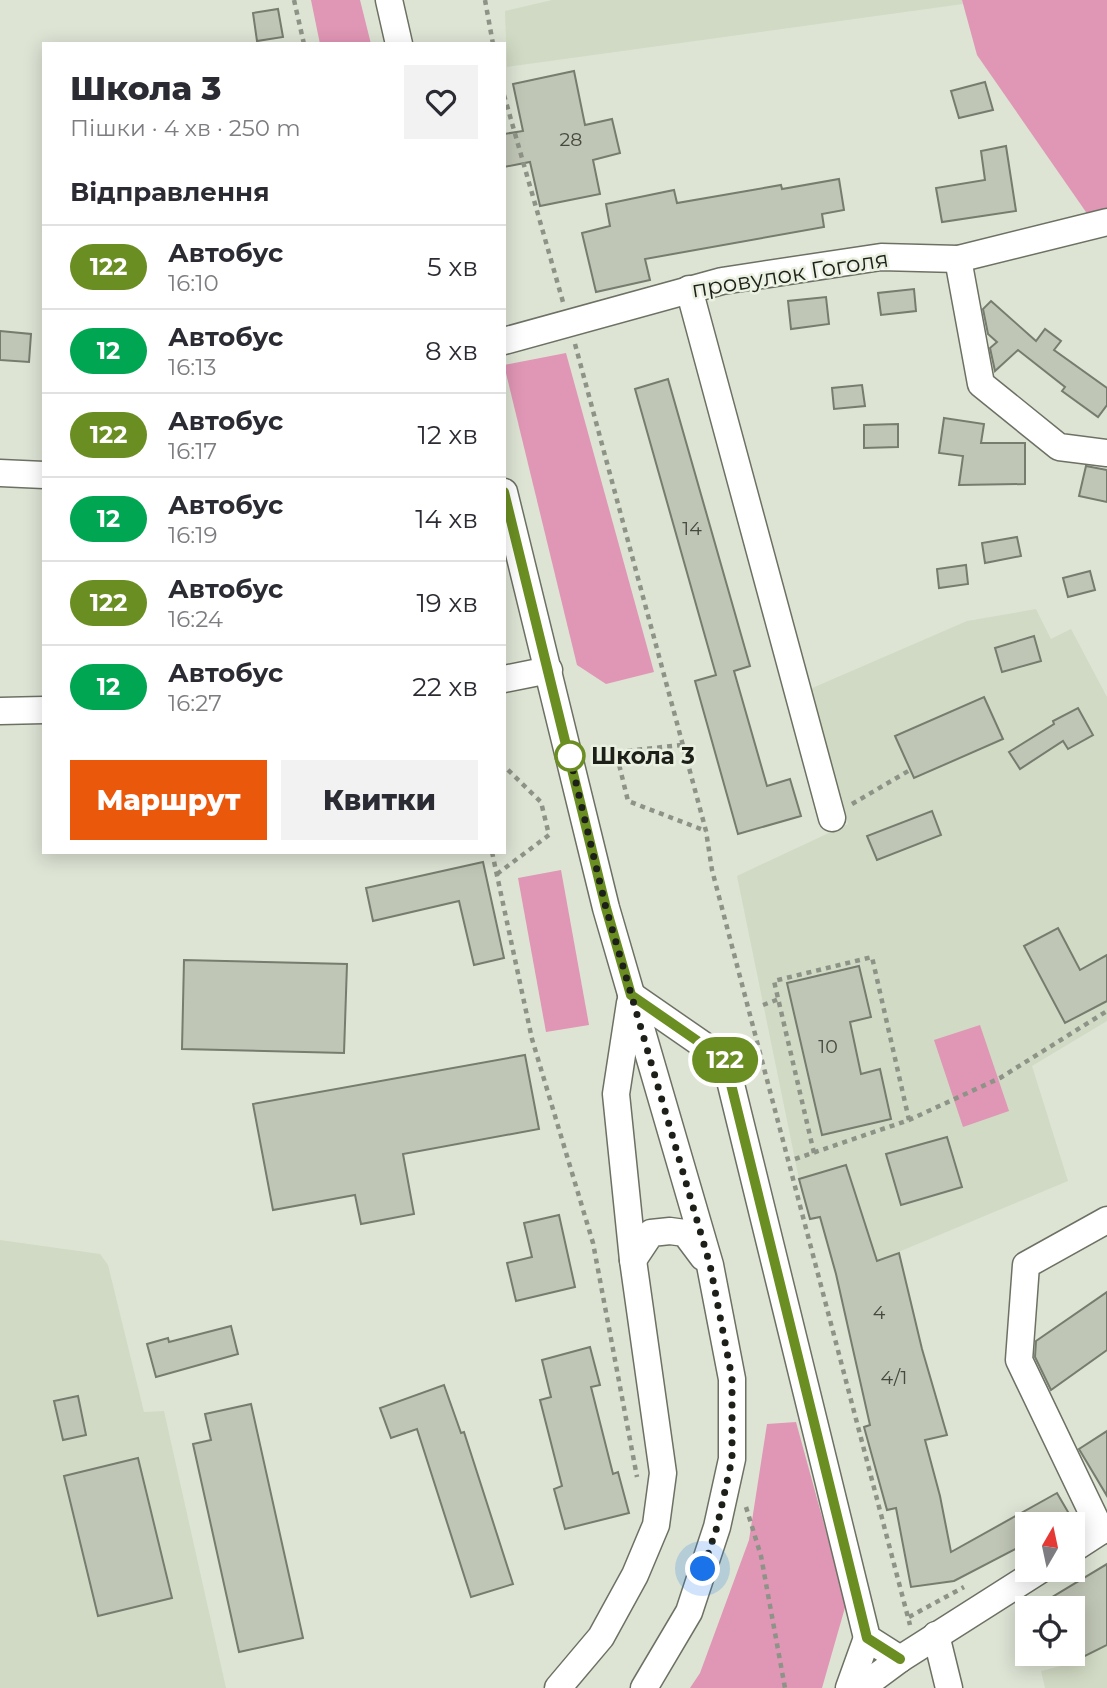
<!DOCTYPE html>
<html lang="uk">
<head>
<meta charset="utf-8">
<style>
	:root { --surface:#fff; --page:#f2f2f3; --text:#2b2b33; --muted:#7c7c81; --line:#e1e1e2; --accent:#ea580c }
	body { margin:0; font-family:Montserrat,sans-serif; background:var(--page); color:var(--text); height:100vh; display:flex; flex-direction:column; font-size:26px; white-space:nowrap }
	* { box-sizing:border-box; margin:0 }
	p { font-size:23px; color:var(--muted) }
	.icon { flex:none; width:38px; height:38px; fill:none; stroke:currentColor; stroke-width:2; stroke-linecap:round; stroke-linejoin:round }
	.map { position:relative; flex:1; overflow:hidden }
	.panel { position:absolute; left:42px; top:42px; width:464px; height:812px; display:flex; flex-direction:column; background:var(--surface); border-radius:0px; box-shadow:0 4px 18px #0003 }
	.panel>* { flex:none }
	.badge { padding:0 14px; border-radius:23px; font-size:24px; line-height:46px }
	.needle { width:46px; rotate:9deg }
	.fabs { position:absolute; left:1015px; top:1512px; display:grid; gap:14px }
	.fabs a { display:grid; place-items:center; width:70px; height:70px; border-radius:0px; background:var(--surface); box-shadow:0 4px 18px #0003; font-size:35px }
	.you { position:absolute; width:35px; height:35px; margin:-18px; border:5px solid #fff; border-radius:50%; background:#1a73e8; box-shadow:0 0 0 10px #1a73e833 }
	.map>.badge { position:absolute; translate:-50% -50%; box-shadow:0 0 0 4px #fff }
	h2 { padding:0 28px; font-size:26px; line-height:63px }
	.round { display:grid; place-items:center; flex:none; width:74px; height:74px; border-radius:0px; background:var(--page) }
	.headline { display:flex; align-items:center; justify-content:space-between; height:119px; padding:0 28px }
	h1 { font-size:33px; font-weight:800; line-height:52px }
	.primary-button { display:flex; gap:14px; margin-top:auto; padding:14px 28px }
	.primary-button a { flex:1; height:80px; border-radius:0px; background:var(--accent); color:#fff; font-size:28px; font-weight:800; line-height:80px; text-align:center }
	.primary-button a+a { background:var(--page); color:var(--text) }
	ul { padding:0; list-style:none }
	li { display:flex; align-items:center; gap:21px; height:84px; padding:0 28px; border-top:2px solid var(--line) }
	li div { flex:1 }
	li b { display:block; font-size:26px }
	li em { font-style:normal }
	li .badge { min-width:77px; font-weight:700; text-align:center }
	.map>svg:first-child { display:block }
	.built { fill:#d1dac4 }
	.green { fill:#e096b5 }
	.building { fill:#c0c6b6; stroke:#767c6e; stroke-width:2 }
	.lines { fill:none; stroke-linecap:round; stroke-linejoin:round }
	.minor-casing { stroke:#6c7163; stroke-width:29 }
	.path { stroke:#8e9387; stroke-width:4.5; stroke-dasharray:5 5; stroke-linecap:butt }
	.minor { stroke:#fff; stroke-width:26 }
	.line-casing { stroke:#fff; stroke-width:16 }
	.line { stroke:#6b8e23; stroke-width:10 }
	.walk { stroke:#1d1f19; stroke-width:7; stroke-dasharray:0 12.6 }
	.stop-dot { fill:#fff; stroke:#6b8e23; stroke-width:3.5 }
	.labels { text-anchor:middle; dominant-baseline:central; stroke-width:5; stroke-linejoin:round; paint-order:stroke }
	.number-label { font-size:19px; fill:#464940 }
	.street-label { font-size:23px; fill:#1d1f19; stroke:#eaf1e1 }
	.stop-label { font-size:23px; font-weight:bold; fill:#1d1f19; stroke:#eaf1e1; text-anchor:start }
</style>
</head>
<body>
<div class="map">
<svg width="1107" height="1688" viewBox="0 0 1107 1688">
	<rect width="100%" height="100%" fill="#dde4d4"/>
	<g class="built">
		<path d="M552,0H962L963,4L507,67L505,11Z"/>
		<path d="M1036,609L1051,639L1071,629L1107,697V1021L1032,1066L1068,1181L877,1261L847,1166L799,1179L737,876L848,824L810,689L967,621Z"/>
		<path d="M0,1240L100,1254L108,1265L144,1412L164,1411L226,1688H0Z"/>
		<path d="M1107,1645V1688H1045L1041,1671L1069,1664Z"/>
	</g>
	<g class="green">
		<path d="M311,0H360L371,44H320Z"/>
		<path d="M962,0H1107V222L1095,225L977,55Z"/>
		<path d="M566,353L654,672L606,684L577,665L504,365Z"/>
		<path d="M561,870L589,1025L546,1032L518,878Z"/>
		<path d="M980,1025L1009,1111L963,1127L934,1040Z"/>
		<path d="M796,1422L846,1604L822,1688H690L700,1673L749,1540L767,1424Z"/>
	</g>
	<g class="building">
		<path d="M278,9L283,37L257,41L253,13Z"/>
		<path d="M574,71L585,125L612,119L620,153L593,160L600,194L540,206L530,162L504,167V134L523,131L513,84Z"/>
		<path d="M985,82L993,110L959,118L951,91Z"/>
		<path d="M1006,146L1016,211L942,222L936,188L985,180L981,151Z"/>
		<path d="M839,179L844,210L822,214L824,227L645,259L650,280L596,292L582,233L610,226L606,204L674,190L677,203L781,185L782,189Z"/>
		<path d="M914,289L916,311L881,315L878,293Z"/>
		<path d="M826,297L829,324L791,329L788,301Z"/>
		<path d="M991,301L1036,341L1045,329L1061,341L1054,350L1107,388V405L1098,417L1062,391L1065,387L1018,350L995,371L990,348L997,342L988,334L983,309Z"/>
		<path d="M0,331L31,334L29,362L0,360Z"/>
		<path d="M668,379L750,666L734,671L767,786L790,779L801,816L738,834L695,681L716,675L635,389Z"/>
		<path d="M862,385L865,406L834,409L832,388Z"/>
		<path d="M944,418L984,424L981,443H1025V484L959,485L963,456L939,453Z"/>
		<path d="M898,424V447L864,448V425Z"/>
		<path d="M1086,466L1107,470V502L1079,496Z"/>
		<path d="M1017,537L1021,556L985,563L982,543Z"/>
		<path d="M966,565L968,584L939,588L937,569Z"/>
		<path d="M1090,571L1095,590L1068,597L1063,578Z"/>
		<path d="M1034,636L1041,661L1002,672L995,648Z"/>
		<path d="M984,697L1003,739L914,778L895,736Z"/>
		<path d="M1078,708L1093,735L1068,749L1063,741L1020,769L1009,752L1054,724L1053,721Z"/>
		<path d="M932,811L941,835L877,860L867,836Z"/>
		<path d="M483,862L504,958L474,965L459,901L373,921L366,888Z"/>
		<path d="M1058,928L1080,970L1107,955V1001L1065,1023L1024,946Z"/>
		<path d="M184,960L347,964L344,1053L182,1049Z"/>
		<path d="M859,966L871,1017L850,1022L861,1074L880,1069L891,1119L822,1135L787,983Z"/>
		<path d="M525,1055L539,1129L403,1154L414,1214L361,1224L355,1195L273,1210L253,1104Z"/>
		<path d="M947,1137L962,1187L901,1205L886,1154Z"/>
		<path d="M846,1165L877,1261L899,1253L922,1349L947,1435L925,1440L940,1496L951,1552L1057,1493L1075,1524H1027V1543L954,1581L911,1587L896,1508L887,1510L864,1427L870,1425L836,1274L820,1217L810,1219L799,1179Z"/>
		<path d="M559,1215L575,1287L516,1301L507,1263L532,1257L524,1223Z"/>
		<path d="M1107,1292V1350L1051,1390L1035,1357L1036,1341Z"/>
		<path d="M231,1326L238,1354L156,1377L147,1344L168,1338L169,1342Z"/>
		<path d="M590,1347L600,1385L591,1387L613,1474L618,1472L629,1513L565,1529L554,1489L562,1486L540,1400L551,1397L542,1360Z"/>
		<path d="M444,1385L461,1433L464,1432L513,1584L471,1597L417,1429L391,1438L380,1408Z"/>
		<path d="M78,1396L86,1435L63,1440L54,1401Z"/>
		<path d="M251,1404L303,1638L239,1652L193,1444L211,1440L205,1414Z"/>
		<path d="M1107,1431V1496L1079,1449Z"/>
		<path d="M138,1458L172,1598L98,1616L64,1476Z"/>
		<path d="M1107,1564V1645L1073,1662V1608H1034Z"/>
	</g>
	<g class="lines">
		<g class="minor-casing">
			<g id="minor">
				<path d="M389,0L399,44"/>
				<path d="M958,259L981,384L1059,447L1107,453"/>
				<path d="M689,289L832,818"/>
				<path d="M504,341L722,281L881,257L958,259L1107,222"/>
				<path d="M0,473L44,475"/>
				<path d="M504,492L606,908L710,1265L732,1379V1459L717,1527L689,1612L644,1688"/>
				<path d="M504,679L549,670"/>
				<path d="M0,711L44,710"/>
				<path d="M631,995L725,1060L867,1638L900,1659"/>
				<path d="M633,1260L651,1233L670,1231L685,1233L703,1257"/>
				<path d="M1101,1531L1019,1360L1026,1265L1107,1220"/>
				<path d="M1073,1549L1107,1527"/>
				<path d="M936,1635L949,1688"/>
				<path d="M558,1688L601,1637L635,1575L656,1525L663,1473L633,1260L616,1094L630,1003"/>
				<path d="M849,1688L867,1638"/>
				<path d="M861,1688L900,1659L1040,1570"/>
			</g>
		</g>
		<g class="path">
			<path d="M294,0L304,44"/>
			<path d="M485,0L493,44"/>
			<path d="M504,95L563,302"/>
			<path d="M575,344L706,831L712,870L910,1625"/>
			<path d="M682,745L616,752L628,801L706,831"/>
			<path d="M852,804L910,770"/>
			<path d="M492,852L532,1039L593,1243L637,1477"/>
			<path d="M497,874L549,835L541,802L504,766"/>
			<path d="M763,1005L779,999"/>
			<path d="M814,1153L774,981L872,957L909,1120"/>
			<path d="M795,1159L909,1120L1000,1078L1107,1011"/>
			<path d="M746,1507L761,1556L785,1688"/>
			<path d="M909,1617L964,1587"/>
		</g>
		<use href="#minor" class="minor"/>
	</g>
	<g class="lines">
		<g class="line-casing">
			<path id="line" d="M504,492L606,908L631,995L725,1060L867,1638L900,1659"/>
		</g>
		<use href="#line" class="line"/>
		<path class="walk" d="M570,756L567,745L606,908L710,1265L732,1378V1459L717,1527L703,1569"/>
	</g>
	<circle class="stop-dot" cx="570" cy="756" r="14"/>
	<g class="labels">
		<g class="number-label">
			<text x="571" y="139">28</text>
			<text x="692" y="528">14</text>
			<text x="828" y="1046">10</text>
			<text x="879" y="1312">4</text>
			<text x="894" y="1377">4/1</text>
		</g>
		<g class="street-label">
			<text transform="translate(790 274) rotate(-9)">провулок Гоголя</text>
		</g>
		<g class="stop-label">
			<text x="591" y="756">Школа 3</text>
		</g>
	</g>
</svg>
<div class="fabs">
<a><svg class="needle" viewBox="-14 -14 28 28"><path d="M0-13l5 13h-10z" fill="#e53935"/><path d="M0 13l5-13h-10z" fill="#7c7c81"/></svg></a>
<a><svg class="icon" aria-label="locate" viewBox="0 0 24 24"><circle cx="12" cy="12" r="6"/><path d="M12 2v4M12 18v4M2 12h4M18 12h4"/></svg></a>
</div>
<div class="you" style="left:703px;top:1569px"></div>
<b class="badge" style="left:725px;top:1060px;background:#6b8e23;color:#fff">122</b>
<section class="panel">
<div class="headline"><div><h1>Школа 3</h1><p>Пішки · 4 хв · 250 m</p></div><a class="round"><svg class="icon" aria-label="heart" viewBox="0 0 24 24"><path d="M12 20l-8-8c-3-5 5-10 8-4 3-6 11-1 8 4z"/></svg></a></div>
<h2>Відправлення</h2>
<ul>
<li><span class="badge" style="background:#6b8e23;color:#fff">122</span><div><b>Автобус</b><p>16:10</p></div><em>5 хв</em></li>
<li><span class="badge" style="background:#00a651;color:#fff">12</span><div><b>Автобус</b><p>16:13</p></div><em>8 хв</em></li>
<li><span class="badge" style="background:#6b8e23;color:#fff">122</span><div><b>Автобус</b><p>16:17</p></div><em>12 хв</em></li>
<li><span class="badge" style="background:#00a651;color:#fff">12</span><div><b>Автобус</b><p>16:19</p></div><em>14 хв</em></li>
<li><span class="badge" style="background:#6b8e23;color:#fff">122</span><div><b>Автобус</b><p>16:24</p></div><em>19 хв</em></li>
<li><span class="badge" style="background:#00a651;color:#fff">12</span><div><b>Автобус</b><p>16:27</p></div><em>22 хв</em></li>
</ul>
<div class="primary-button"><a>Маршрут</a><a>Квитки</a></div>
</section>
</div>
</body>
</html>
